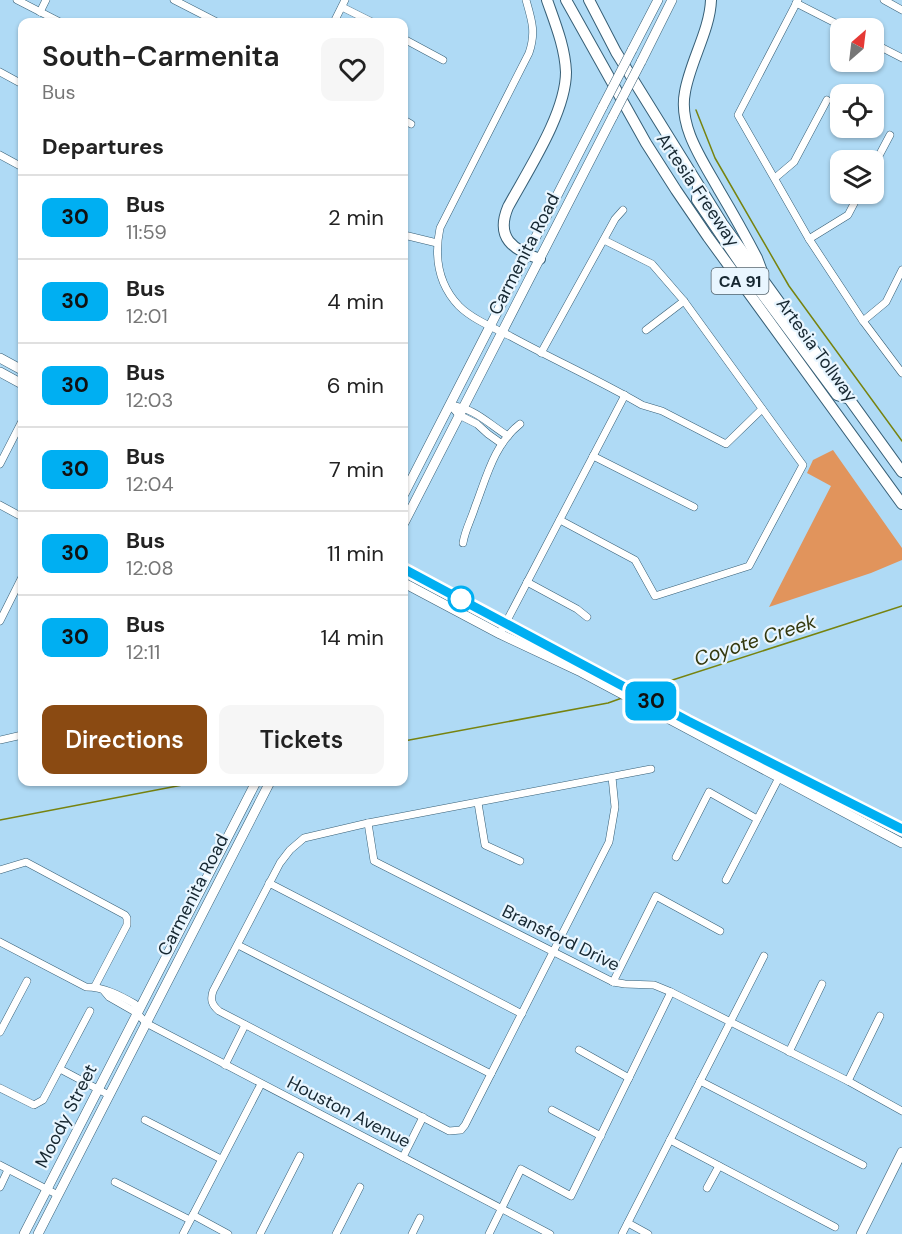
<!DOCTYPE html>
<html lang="en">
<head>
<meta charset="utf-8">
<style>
	:root { --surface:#fff; --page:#f6f6f6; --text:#222; --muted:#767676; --line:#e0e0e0; --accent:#8a4a12 }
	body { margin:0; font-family:"DM Sans",sans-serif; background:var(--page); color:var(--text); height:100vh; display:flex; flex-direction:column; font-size:22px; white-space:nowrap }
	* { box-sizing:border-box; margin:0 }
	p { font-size:20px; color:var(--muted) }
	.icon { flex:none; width:33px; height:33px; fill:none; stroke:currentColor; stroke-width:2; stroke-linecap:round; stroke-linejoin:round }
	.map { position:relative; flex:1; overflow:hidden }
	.side { position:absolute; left:18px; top:18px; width:390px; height:768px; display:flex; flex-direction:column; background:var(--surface); border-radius:12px; box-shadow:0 2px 4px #0004 }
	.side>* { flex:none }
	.badge { padding:0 12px; border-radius:9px; font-size:21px; line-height:39px }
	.needle { width:39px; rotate:28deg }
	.tools { position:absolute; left:830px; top:18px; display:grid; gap:12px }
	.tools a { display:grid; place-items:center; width:54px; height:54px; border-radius:12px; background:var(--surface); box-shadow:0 2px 4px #0004; font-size:30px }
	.map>.badge { position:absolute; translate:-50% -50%; box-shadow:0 0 0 3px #fff }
	h2 { padding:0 24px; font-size:22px; line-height:54px }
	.round { display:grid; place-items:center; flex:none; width:63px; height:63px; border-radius:12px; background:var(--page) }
	.head { display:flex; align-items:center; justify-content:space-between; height:102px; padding:0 24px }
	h1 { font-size:28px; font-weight:600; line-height:45px }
	.action { display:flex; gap:12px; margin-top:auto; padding:12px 24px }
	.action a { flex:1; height:69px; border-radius:12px; background:var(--accent); color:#fff; font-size:24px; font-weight:600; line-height:69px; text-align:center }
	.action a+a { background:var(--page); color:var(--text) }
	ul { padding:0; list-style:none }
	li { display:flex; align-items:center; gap:18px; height:84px; padding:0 24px; border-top:2px solid var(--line) }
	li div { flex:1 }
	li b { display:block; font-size:22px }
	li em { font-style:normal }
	li .badge { min-width:66px; font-weight:700; text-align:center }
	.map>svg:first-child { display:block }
	.green { fill:#e1945c }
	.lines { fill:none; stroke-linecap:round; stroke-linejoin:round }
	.stream { stroke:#77830f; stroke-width:1.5 }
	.minor-casing { stroke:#375f76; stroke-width:8 }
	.major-casing { stroke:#375f76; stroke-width:10 }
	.highway-casing { stroke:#375f76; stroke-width:12 }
	.minor { stroke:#fff; stroke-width:7 }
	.major { stroke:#fff; stroke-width:9 }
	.highway { stroke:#fff; stroke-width:10 }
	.major-bridge-casing { stroke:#375f76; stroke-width:10; stroke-linecap:butt }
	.major-bridge { stroke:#fff; stroke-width:9 }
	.line-casing { stroke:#fff; stroke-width:14 }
	.line { stroke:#00aff2; stroke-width:9 }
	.stop-dot { fill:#fff; stroke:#00aff2; stroke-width:3 }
	.labels { text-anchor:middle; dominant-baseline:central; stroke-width:4.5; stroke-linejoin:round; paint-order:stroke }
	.shield { fill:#e9f6ff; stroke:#55656f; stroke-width:1.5 }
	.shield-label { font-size:16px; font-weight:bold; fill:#162731 }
	.street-label { font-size:18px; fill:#162731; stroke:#e9f6ff }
	.water-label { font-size:20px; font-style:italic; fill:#34390e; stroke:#e9f6ff }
</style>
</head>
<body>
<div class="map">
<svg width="902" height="1234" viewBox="0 0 902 1234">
	<rect width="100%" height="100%" fill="#afdaf5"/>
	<path class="green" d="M833,450L902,548V560L871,573L769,607L831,486L807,473L813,460Z"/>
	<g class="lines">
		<g class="stream">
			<path d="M696,110L715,158L789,286L902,441"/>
			<path d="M644,692L657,685L902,606"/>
			<path d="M404,741L608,703L622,698"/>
			<path d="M0,820L198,782"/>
		</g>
		<g class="minor-casing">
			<g id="minor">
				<path d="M17,0L60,22"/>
				<path d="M174,0L217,22"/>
				<path d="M526,0C532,21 536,32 529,53L440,228C434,257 438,284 459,306C472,319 494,328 510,336C554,360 599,380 642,405L662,411L726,444L762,409"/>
				<path d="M798,0L738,115L809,239L863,321L902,373"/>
				<path d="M884,0L902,10"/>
				<path d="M796,3L845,28"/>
				<path d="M342,7L372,22"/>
				<path d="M40,12L46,0"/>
				<path d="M334,22L345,0"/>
				<path d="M404,39L443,60"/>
				<path d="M873,43L902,58"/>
				<path d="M0,72L22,84"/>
				<path d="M404,120L411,124"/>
				<path d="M0,155L22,167"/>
				<path d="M873,167L890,135"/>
				<path d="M775,178L794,162L827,100"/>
				<path d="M404,235L437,243"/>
				<path d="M809,239L848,215L859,194"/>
				<path d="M863,321L886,302L902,270"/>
				<path d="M646,330L684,301"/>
				<path d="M541,353L615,219L623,210"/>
				<path d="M450,405C476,409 486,422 508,436"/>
				<path d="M450,405L459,415L477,424L488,434L502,444"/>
				<path d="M593,456L694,507"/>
				<path d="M0,464L22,421"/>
				<path d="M0,505L22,517"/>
				<path d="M560,520L635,560L655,596L749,566L803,465L684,301L652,264L604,240"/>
				<path d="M463,543C465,530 471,520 475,507C486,479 494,444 520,424"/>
				<path d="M527,582L577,609L587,617"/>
				<path d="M0,621L22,577"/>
				<path d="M500,634L625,395"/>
				<path d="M0,740L22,735"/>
				<path d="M612,777L615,807L609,842L465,1125L461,1130L449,1131L219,1011C212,1005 210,1000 213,991L280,863L290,850L304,838L368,823L651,769"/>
				<path d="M478,803L485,845L520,861"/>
				<path d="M368,823L374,861L613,982L625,984L654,985L671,992L848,1081L902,1111"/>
				<path d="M676,857L709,792L757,819"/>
				<path d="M0,870L26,862L125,915L127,918V925L95,986"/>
				<path d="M726,880L784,768"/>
				<path d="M269,883L522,1014"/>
				<path d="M0,942L86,987C104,987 119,995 135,1004L137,1013"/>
				<path d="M238,945L491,1074"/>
				<path d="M613,982L656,896L720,931"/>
				<path d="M104,991L109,997L137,1013L146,1023L550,1234"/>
				<path d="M0,1032L27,981"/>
				<path d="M579,1050L629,1078"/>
				<path d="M789,1052L822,984"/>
				<path d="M225,1065L245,1025"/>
				<path d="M60,1069L109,1095"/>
				<path d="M700,1081L863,1165"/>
				<path d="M848,1081L880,1016"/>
				<path d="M0,1088L34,1105L43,1100L90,1011"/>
				<path d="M552,1110L601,1136"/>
				<path d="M145,1120L221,1159"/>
				<path d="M670,1140L835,1227"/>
				<path d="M403,1157L423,1117"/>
				<path d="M0,1165L58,1195"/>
				<path d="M115,1182L190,1220"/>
				<path d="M0,1187L8,1170"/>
				<path d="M707,1188L719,1166"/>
				<path d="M193,1215L228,1234"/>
				<path d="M628,1223L648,1234"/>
				<path d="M183,1234L261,1084"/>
				<path d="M260,1234L300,1156"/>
				<path d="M336,1234L360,1187"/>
				<path d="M412,1234L420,1218"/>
				<path d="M489,1234L521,1169L571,1196L671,992"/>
				<path d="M622,1234L764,956"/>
			</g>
		</g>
		<g class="major-casing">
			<g id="major">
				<path d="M632,50L658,0"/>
				<path d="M641,62L672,0"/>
				<path d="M0,358L22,370"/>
				<path d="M0,372L22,384"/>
				<path d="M404,494L603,106"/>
				<path d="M404,523L613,116"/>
				<path d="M404,569L692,723L902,829"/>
				<path d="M404,583L500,634L581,672L902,843"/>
				<path d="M24,1234L256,782"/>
				<path d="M38,1234L270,782"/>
				<path d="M861,1234L902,1152"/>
			</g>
		</g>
		<g class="highway-casing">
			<g id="highway">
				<path d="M566,0L646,143L676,190L708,237L902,504"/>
				<path d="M589,0L616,52L722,223L902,472"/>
				<path d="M711,0C710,30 690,62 685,92C678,127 703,161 719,190C732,212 745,235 757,258L763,274"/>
				<path d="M698,186L697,200L751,279L837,395L850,399"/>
				<path d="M540,259C513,250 495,238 508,207C528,170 566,113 566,72C565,47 555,23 547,0"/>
			</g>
		</g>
		<use href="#minor" class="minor"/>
		<use href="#major" class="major"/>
		<use href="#highway" class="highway"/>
		<g class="major-bridge-casing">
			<g id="major-bridge">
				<path d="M603,106L632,50"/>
				<path d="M613,116L641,62"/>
			</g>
		</g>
		<use href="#major-bridge" class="major-bridge"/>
	</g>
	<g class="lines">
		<g class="line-casing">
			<path id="line" d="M404,569L688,721L902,829"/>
		</g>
		<use href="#line" class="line"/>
	</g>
	<circle class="stop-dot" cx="461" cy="599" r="12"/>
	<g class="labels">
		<rect class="shield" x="711.5" y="268" width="57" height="26" rx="4.5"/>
		<g class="shield-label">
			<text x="740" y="281">CA 91</text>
		</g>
		<g class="street-label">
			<text transform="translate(698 190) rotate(56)">Artesia Freeway</text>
			<text transform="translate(524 254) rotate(-63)">Carmenita Road</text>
			<text transform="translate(817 350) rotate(54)">Artesia Tollway</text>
			<text transform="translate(193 895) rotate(-63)">Carmenita Road</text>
			<text transform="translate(561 938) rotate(26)">Bransford Drive</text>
			<text transform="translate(349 1112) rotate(27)">Houston Avenue</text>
			<text transform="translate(66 1116) rotate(-63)">Moody Street</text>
		</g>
		<g class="water-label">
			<text transform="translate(755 640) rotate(-18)">Coyote Creek</text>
		</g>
	</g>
</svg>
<div class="tools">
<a><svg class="needle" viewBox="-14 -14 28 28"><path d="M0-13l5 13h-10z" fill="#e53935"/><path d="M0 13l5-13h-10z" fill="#767676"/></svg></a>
<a><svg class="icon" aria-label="locate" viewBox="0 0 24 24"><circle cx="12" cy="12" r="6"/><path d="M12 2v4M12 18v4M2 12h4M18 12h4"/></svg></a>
<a><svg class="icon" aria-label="layers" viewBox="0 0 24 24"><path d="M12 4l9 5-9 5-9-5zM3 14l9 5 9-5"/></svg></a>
</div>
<b class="badge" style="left:651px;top:701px;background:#00aff2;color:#111">30</b>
<section class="side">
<div class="head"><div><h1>South-Carmenita</h1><p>Bus</p></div><a class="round"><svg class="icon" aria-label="heart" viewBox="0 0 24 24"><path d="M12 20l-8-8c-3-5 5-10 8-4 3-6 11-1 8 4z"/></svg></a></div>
<h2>Departures</h2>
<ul>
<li><span class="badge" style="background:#00aff2;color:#111">30</span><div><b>Bus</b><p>11:59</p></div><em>2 min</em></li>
<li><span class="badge" style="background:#00aff2;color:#111">30</span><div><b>Bus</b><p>12:01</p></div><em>4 min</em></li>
<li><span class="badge" style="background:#00aff2;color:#111">30</span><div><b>Bus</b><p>12:03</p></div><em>6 min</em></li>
<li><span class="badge" style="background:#00aff2;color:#111">30</span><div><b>Bus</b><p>12:04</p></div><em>7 min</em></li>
<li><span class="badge" style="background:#00aff2;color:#111">30</span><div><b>Bus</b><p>12:08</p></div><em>11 min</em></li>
<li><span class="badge" style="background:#00aff2;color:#111">30</span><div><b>Bus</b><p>12:11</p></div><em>14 min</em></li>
</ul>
<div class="action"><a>Directions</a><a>Tickets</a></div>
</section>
</div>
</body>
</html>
